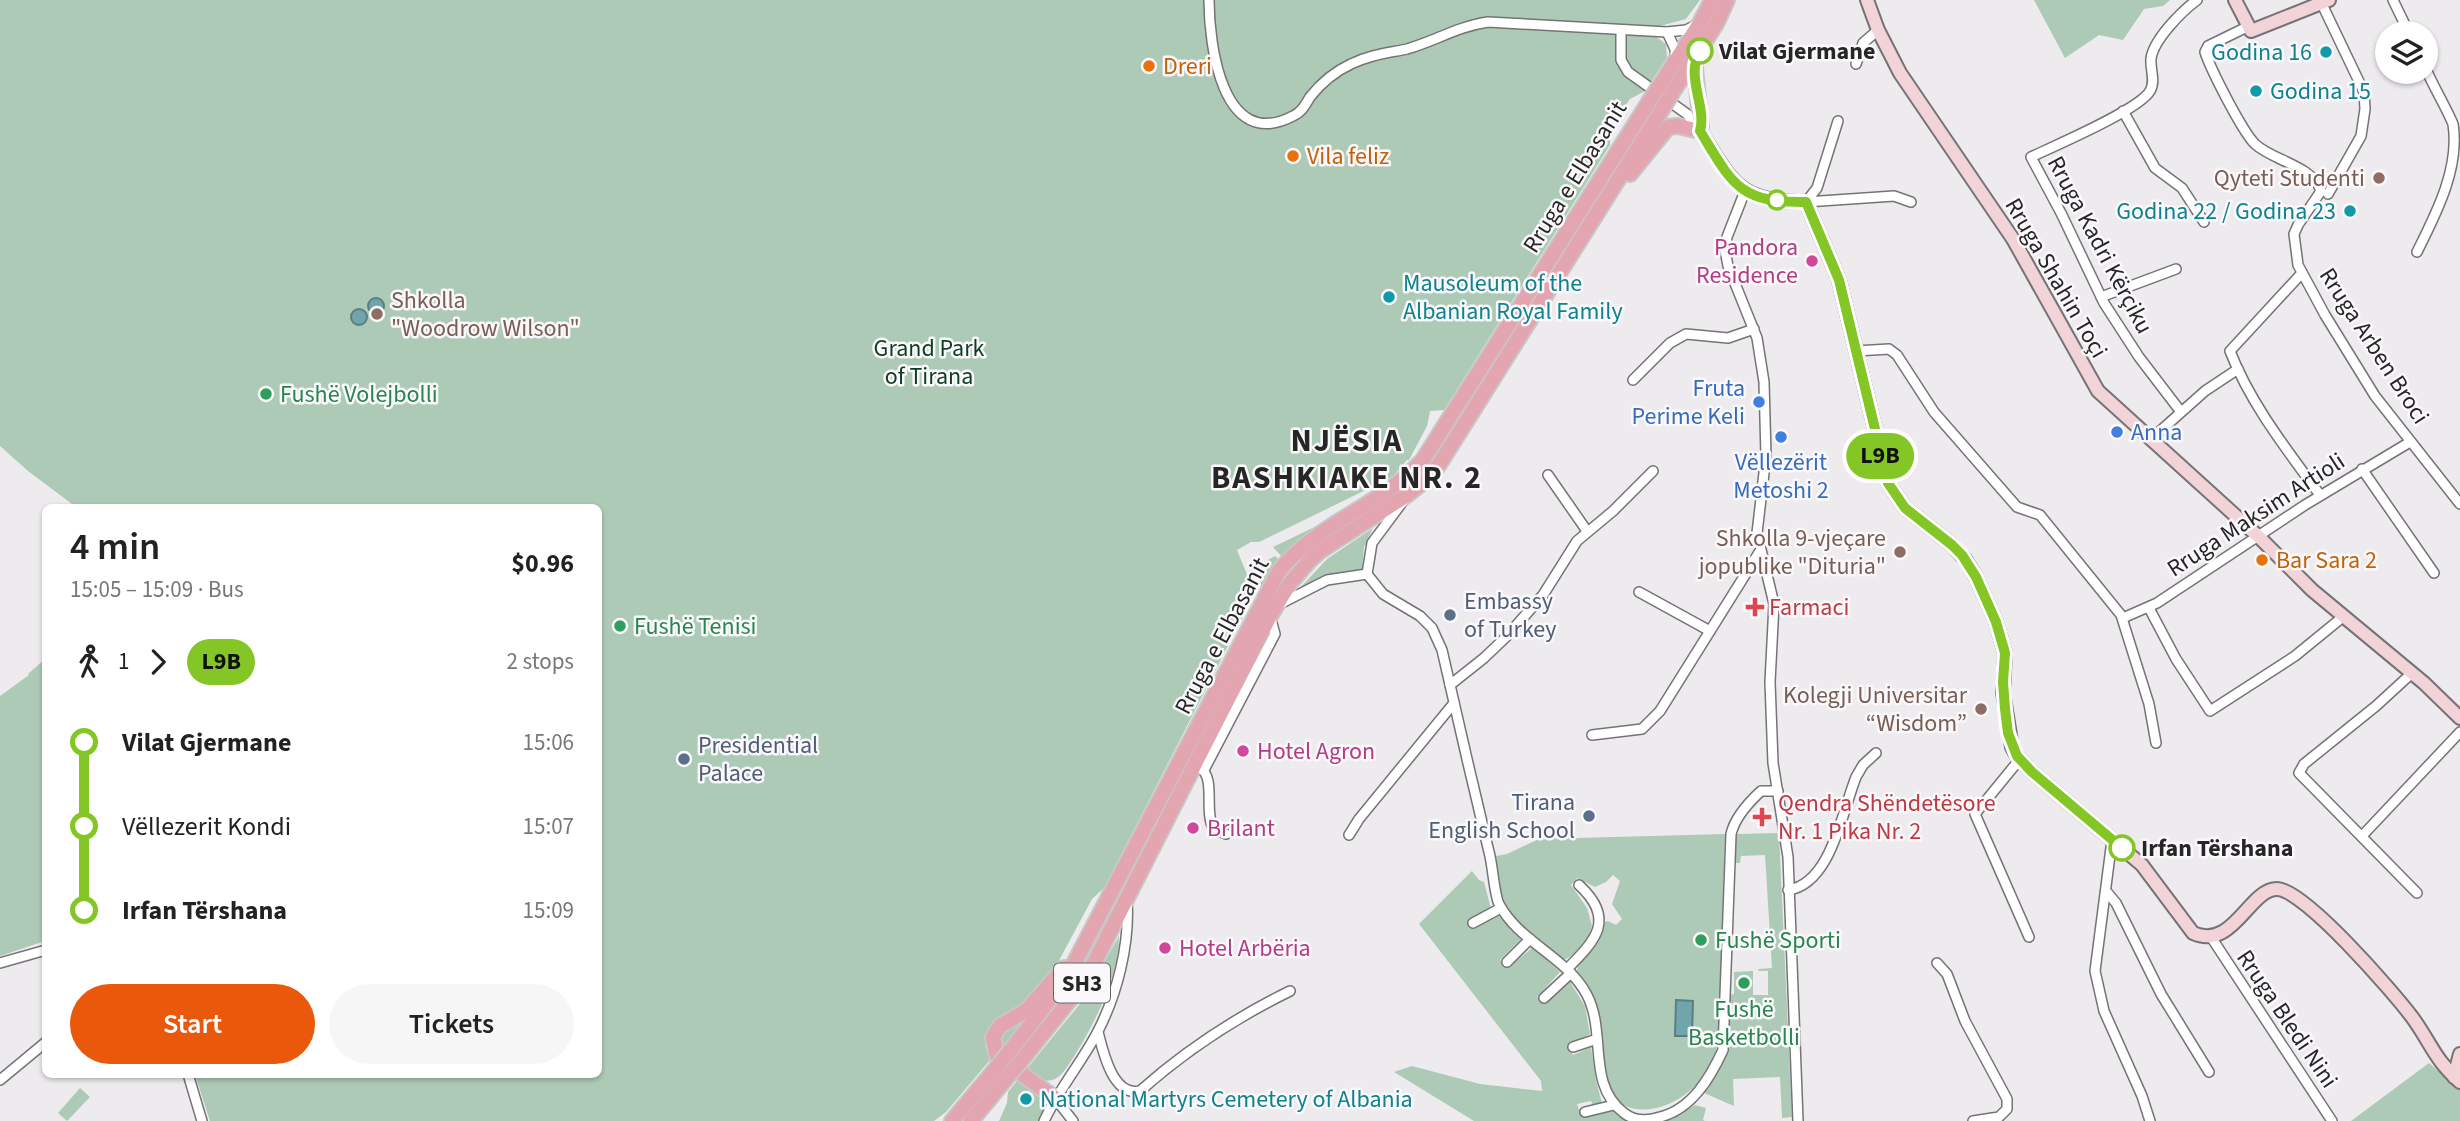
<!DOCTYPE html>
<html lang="en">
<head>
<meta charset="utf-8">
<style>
	:root { --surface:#fff; --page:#f6f6f6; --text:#222; --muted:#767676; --accent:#ea580c }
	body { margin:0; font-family:"Source Sans 3",sans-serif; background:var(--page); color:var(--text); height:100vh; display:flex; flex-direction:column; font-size:26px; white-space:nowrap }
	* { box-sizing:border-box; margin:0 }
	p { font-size:23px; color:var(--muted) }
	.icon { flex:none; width:38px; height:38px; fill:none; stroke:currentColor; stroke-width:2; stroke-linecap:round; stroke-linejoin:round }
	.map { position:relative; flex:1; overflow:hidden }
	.drawer { position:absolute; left:42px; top:504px; width:560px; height:574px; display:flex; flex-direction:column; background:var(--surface); border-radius:10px; box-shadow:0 2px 5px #0004 }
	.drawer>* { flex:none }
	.badge { padding:0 14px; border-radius:23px; font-size:24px; line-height:46px }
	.controls { position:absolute; left:2375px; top:21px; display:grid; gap:14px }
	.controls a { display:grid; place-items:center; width:63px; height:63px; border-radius:50%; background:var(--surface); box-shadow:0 2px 5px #0004; font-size:35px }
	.map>.badge { position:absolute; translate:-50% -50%; box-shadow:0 0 0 4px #fff }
	.legs { display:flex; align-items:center; gap:10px; height:77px; padding:0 28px; font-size:23px }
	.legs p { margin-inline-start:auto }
	.head { display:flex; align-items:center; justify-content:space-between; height:119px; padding:0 28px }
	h1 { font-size:38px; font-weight:600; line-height:52px }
	.button { display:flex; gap:14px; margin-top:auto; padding:14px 28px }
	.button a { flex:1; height:80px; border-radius:42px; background:var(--accent); color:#fff; font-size:28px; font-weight:600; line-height:80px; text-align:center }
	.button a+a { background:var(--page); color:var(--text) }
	ul { padding:0 28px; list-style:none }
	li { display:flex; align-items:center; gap:24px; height:84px; font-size:26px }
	li i { display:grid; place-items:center; width:10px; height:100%; margin:0 9px; background:currentColor }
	li i::after { content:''; width:18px; height:18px; margin:-9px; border:5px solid; border-radius:50%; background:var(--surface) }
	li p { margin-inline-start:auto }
	li:first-child i { background:linear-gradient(#0000 50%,currentColor 0) }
	li:last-child i { background:linear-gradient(currentColor 50%,#0000 0) }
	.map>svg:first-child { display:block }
	.green { fill:#adcab6 }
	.water { fill:#70a5ab; stroke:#5a7f83; stroke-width:2 }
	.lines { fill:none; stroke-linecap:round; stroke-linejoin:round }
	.street-casing { stroke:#757376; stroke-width:12 }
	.secondary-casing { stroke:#757376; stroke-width:16 }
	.primary-casing { stroke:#c7c7c7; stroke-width:18 }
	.street { stroke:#fff; stroke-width:9 }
	.secondary { stroke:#f1d3d8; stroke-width:12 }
	.primary { stroke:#e3a6b1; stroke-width:14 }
	.primary-bridge-casing { stroke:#c7c7c7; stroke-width:18; stroke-linecap:butt }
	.primary-bridge { stroke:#e3a6b1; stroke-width:14 }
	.line-1-casing { stroke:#fff; stroke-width:16 }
	.line-1 { stroke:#85c627; stroke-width:10 }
	.stop-1-dot { fill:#fff; stroke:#85c627; stroke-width:3.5 }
	.culture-dot { fill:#0f9aa8; stroke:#fbf8fb; stroke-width:2.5 }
	.food-dot { fill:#e8710a; stroke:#fbf8fb; stroke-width:2.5 }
	.education-dot { fill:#8d6e63; stroke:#fbf8fb; stroke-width:2.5 }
	.hotel-dot { fill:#d1479c; stroke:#fbf8fb; stroke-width:2.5 }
	.leisure-dot { fill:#2e9e5b; stroke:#fbf8fb; stroke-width:2.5 }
	.shop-dot { fill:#3f7fe0; stroke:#fbf8fb; stroke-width:2.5 }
	.health-dot { fill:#e0444e; stroke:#fbf8fb; stroke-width:2.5 }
	.service-dot { fill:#5c6f8a; stroke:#fbf8fb; stroke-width:2.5 }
	.labels { text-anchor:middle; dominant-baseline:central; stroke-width:5; stroke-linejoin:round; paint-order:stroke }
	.shield { fill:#fbf8fb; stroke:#666567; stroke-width:2 }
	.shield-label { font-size:23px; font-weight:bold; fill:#262627 }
	.stop-label { font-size:24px; font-weight:bold; fill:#262627; stroke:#fbf8fb; text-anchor:start }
	.culture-label { font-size:24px; fill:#0d838f; stroke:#fbf8fb; text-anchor:start }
	.food-label { font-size:24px; fill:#c56008; stroke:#fbf8fb; text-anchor:start }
	.street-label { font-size:24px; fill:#262627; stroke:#fbf8fb }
	.education-label { font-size:24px; fill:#785e54; stroke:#fbf8fb; text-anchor:end }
	.hotel-label { font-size:24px; fill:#b23c85; stroke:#fbf8fb; text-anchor:start }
	.park-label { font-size:24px; fill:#0c3d23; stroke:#fbf8fb }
	.shop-label { font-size:24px; fill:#366cbe; stroke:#fbf8fb; text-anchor:end }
	.leisure-label { font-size:24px; fill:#27864d; stroke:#fbf8fb; text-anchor:start }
	.service-label { font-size:24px; fill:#4e5e75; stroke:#fbf8fb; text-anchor:start }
	.health-label { font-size:24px; fill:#be3a42; stroke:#fbf8fb; text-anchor:start }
	.district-label { font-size:32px; font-weight:bold; letter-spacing:2px; fill:#262627; stroke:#fbf8fb }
</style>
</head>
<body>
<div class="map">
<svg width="2460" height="1121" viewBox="0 0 2460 1121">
	<rect width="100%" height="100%" fill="#edebee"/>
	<g class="green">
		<path d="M0,0H1700L1686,19L1656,27L1655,36L1666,44L1667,57L1645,91L1630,99L1610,128V145L1444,410L1430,411L1427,426L1409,460H1407L1394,475L1382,482L1259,542H1251L1237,550C1244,569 1255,585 1249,605L1104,888L1092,899L1055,968C1044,976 1039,988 1030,998C1011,1020 971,1018 990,1060L946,1112L934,1121H210L195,1075L598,1074V508L76,507L28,471L0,446Z"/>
		<path d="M2034,0H2170L2163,6L2144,9L2123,40L2099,35L2065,58Z"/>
		<path d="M1327,521L1302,538L1283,558L1273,547Z"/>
		<path d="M1373,528L1364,547L1362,569L1320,577L1299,589L1327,559Z"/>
		<path d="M1275,556L1280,561L1262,589L1255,567Z"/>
		<path d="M45,659V941L0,956V696L29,675L28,674Z"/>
		<path d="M1779,833L1792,1117L1782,1118L1780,1077L1733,1079L1734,1106L1704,1093C1728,1056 1729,1039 1729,995L1734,994V972L1753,971V995H1768V971H1759L1758,969L1772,968L1765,855L1741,856L1740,863H1734L1736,834Z"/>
		<path d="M1725,834L1720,1021C1718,1036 1718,1049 1712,1063C1699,1092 1656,1121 1623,1105C1597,1085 1605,1049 1600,1020C1596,1002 1587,987 1576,973L1579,964L1598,941L1605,922L1608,921L1616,925L1622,919L1612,904L1620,881L1613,875L1606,882L1595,887L1577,878L1571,885L1587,908L1592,926C1588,941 1578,955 1563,960C1546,946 1514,925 1505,906C1498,891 1498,872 1496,856L1507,854L1539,839Z"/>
		<path d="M1472,871L1479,880L1484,882L1491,909L1468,920L1472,928L1474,929L1499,916L1521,939L1500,960L1509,967L1533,947L1560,972L1537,997L1546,1004L1570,982L1585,1006L1590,1034L1567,1046L1573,1055L1591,1047L1596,1081L1602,1103L1593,1106L1591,1101L1577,1104L1581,1115L1614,1111L1628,1121H1474L1394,1072L1412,1066L1480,1084L1542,1091L1541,1081L1419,924Z"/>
		<path d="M1119,936C1119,976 1094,1025 1073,1058C1068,1065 1063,1075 1055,1079C1044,1084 1035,1077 1025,1071L1083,1000Z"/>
		<path d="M1034,1011L1000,1052L998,1034Z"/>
		<path d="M2429,1063L2460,1089V1121H2351Z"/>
		<path d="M1021,1076C1040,1092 1051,1094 1041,1121H999L1007,1103L1008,1092Z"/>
		<path d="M80,1088L90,1097L67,1121L58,1113Z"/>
		<path d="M1695,1105L1706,1108L1703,1120L1705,1121H1667Z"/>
	</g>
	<g class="water">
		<circle cx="376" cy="306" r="8"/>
		<circle cx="359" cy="317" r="8"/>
		<path d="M1676,1000L1693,1001L1692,1036H1675Z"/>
	</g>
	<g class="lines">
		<g class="street-casing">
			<g id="street">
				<path d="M1209,0C1209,44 1222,153 1293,116C1302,112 1305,105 1310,97C1321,83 1336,71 1351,64C1369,55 1388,53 1407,49C1435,41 1459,26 1488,22L1667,32L1686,30L1698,24"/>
				<path d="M2320,0L2364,92L2365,109L2361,136L2328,194"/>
				<path d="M2393,0L2409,33"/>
				<path d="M2249,26L2208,46L2205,52C2211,70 2242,131 2255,144C2273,161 2312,165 2321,191L2298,225L2294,234L2298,265L2325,315L2375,396L2460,504"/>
				<path d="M1621,30V60L1628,72L1687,114L1700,131"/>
				<path d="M1667,32L1675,49L1676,60"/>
				<path d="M1856,64L1863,43L1878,30"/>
				<path d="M2123,111L2155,168L2182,188L2204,222"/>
				<path d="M1745,191L1727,237L1725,250L1728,266L1757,338L1764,382L1766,456L1757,533L1774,604L1770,682L1773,763L1788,857L1798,1121"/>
				<path d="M1806,202L1894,196L1911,202"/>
				<path d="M1806,202L1817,188L1838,121"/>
				<path d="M2417,252C2436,214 2460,168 2453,124C2445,105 2434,88 2426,69"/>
				<path d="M2302,273L2230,351C2250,403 2287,450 2320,495"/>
				<path d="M2101,297L2176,269"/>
				<path d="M1856,351L1889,349L1897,355L1934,412L2017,507L2040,515L2121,615L2149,704L2156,743"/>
				<path d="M1633,380L1670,343L1686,334L1728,338L1754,329"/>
				<path d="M2181,412L2139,357L2104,303L2061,213L2031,157C2054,146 2139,110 2150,91C2156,81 2150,70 2151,59C2153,40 2182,11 2197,0"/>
				<path d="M2150,440L2205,391L2238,369"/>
				<path d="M2362,469L2434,573"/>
				<path d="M1548,475L1587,531"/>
				<path d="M1404,500L1372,543L1367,574L1383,594L1420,616L1432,628L1442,650C1457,717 1473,785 1489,852C1493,866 1494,894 1499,904C1519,942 1567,957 1587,995C1607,1034 1586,1084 1624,1113C1634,1121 1648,1121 1660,1117C1692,1109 1710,1078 1723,1050L1731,834C1735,817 1748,803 1761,791H1778"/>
				<path d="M1639,592L1710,631"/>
				<path d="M1278,605L1327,580L1367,574"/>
				<path d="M2149,608L2176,659L2210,711L2295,656L2344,616"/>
				<path d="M2123,618L2157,603L2305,505L2410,442"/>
				<path d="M2412,673L2376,706L2304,764L2299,773L2417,893"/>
				<path d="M1450,685L1484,658L1506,637L1543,595L1577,541L1613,511L1653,471"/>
				<path d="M1592,735L1642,729L1660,711L1760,551"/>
				<path d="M2020,759L1975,814L2029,937"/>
				<path d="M1200,768C1216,778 1204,810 1213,828L1226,834"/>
				<path d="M1204,770L1275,634L1270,616"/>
				<path d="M1349,835L1359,819L1454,703"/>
				<path d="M2362,836L2460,732"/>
				<path d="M2112,840L2095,971L2104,1011L2142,1096L2150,1121"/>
				<path d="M1788,890C1831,884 1842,812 1856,777L1863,765L1876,753"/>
				<path d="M2106,891L2116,903L2161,994L2209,1072"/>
				<path d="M1473,923L1501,908"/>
				<path d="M2211,937L2332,1121"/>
				<path d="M1507,962L1530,939"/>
				<path d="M0,963L46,950"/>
				<path d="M1937,963L1947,974L1965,1021L2007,1099V1109L1999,1117L1973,1121"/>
				<path d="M1567,969C1596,940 1616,919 1579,885"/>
				<path d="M1544,998L1571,973"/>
				<path d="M1098,1032C1103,1052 1113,1097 1140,1091C1186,1050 1235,1018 1290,991"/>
				<path d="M1573,1047L1597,1039"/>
				<path d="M188,1074L202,1121"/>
				<path d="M0,1080L46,1042"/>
				<path d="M1055,1098L1073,1121"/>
				<path d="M1585,1112L1614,1105"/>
				<path d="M1044,1121C1059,1089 1081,1063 1097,1033C1117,995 1130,944 1127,901"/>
			</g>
		</g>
		<g class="secondary-casing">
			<g id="secondary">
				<path d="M1867,0L1878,30L1900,73L2013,239L2098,391L2259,537L2312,590L2424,683L2460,718"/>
				<path d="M2235,0L2251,31L2329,0"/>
				<path d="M1700,131C1733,183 1738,202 1806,202L1839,280L1888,483L1905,508L1952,545L1965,559L1976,577L1996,622L2005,653L2003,692L2012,747L2017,756L2032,772L2142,865L2193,933C2233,951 2249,889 2277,889C2304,889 2394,993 2412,1017C2431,1043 2434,1059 2460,1082"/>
				<path d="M2454,1077L2460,1054"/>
			</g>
		</g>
		<g class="primary-casing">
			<g id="primary">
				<path d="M1660,85L1700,23L1712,0"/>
				<path d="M1672,93L1716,24L1727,0"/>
				<path d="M1630,174L1668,127L1678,126L1700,131L1701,126L1694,59"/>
				<path d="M1010,1051L1066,979L1279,571C1319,522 1381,506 1423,460L1649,102"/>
				<path d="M1021,1061L1076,992L1091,969L1270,616L1290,583L1310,560L1320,551L1407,495L1427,479L1440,463L1661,111"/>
				<path d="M1055,1098L997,1056L993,1037L1000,1026L1027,1010L1064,968"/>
				<path d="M952,1121L993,1072"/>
				<path d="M971,1121L1004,1081"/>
			</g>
		</g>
		<use href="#street" class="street"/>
		<use href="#secondary" class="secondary"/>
		<use href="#primary" class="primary"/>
		<g class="primary-bridge-casing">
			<g id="primary-bridge">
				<path d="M1649,102L1660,85"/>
				<path d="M1661,111L1672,93"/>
				<path d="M993,1072L1010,1051"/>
				<path d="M1004,1081L1021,1061"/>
			</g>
		</g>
		<use href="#primary-bridge" class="primary-bridge"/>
	</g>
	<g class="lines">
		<g class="line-1-casing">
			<path id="line-1" d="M1700,51C1685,76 1707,107 1700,131C1732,183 1738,203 1806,202L1839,280L1888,483L1905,508L1952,545L1962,555L1976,577L1996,622L2005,653L2003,682L2005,709L2008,733L2017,756L2032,772L2122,848"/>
		</g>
		<use href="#line-1" class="line-1"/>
	</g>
	<g class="stop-1-dot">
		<circle cx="1700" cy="51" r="12"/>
		<circle cx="1777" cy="200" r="9"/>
		<circle cx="2122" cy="848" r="12"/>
	</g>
	<g class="culture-dot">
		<circle cx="2326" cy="52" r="7"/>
		<circle cx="2256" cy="91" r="7"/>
		<circle cx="2350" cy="211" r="7"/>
		<circle cx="1389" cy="297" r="7"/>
		<circle cx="1026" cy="1099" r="7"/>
	</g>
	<g class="food-dot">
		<circle cx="1149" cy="66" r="7"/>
		<circle cx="1293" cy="156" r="7"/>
		<circle cx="2262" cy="560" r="7"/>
	</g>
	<g class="education-dot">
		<circle cx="2379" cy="178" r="7"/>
		<circle cx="377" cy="314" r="7"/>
		<circle cx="1900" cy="552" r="7"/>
		<circle cx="1981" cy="709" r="7"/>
	</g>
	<g class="hotel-dot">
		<circle cx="1812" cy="261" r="7"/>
		<circle cx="1243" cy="751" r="7"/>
		<circle cx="1193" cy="828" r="7"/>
		<circle cx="1165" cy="948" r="7"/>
	</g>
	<g class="leisure-dot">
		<circle cx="266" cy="394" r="7"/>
		<circle cx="620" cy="626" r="7"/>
		<circle cx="1701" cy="940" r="7"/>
		<circle cx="1744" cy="983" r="7"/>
	</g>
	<g class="shop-dot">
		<circle cx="1759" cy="402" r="7"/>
		<circle cx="2117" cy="432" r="7"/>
		<circle cx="1781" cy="437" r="7"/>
	</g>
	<g class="health-dot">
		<path d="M1751.5 596.5h7v7h7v7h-7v7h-7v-7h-7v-7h7z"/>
		<path d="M1758.5 806.5h7v7h7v7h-7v7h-7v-7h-7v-7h7z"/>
	</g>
	<g class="service-dot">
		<circle cx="1450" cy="615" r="7"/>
		<circle cx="684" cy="759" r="7"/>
		<circle cx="1589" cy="816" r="7"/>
	</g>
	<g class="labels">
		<rect class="shield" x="1054" y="963.5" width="56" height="39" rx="5"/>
		<g class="shield-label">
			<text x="1082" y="983">SH3</text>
		</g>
		<g class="stop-label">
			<text x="1719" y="51">Vilat Gjermane</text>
			<text x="2141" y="848">Irfan Tërshana</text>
		</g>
		<g class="culture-label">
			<text x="2312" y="52" text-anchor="end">Godina 16</text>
			<text x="2270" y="91">Godina 15</text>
			<text x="2336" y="211" text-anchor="end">Godina 22 / Godina 23</text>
			<text x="1403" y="283">Mausoleum of the<tspan x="1403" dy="28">Albanian Royal Family</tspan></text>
			<text x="1040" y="1099">National Martyrs Cemetery of Albania</text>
		</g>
		<g class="food-label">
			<text x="1163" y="66">Dreri</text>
			<text x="1307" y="156">Vila feliz</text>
			<text x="2276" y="560">Bar Sara 2</text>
		</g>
		<g class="street-label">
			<text transform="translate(1575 177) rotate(-58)">Rruga e Elbasanit</text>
			<text transform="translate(2100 245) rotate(62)">Rruga Kadri Kërçiku</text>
			<text transform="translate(2056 278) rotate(60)">Rruga Shahin Toçi</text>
			<text transform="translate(2374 346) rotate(57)">Rruga Arben Broci</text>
			<text transform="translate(2256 515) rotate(-33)">Rruga Maksim Artioli</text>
			<text transform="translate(1222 636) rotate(-62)">Rruga e Elbasanit</text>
			<text transform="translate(2287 1019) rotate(56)">Rruga Bledi Nini</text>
		</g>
		<g class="education-label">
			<text x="2365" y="178">Qyteti Studenti</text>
			<text x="391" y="300" text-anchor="start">Shkolla<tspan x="391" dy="28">"Woodrow Wilson"</tspan></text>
			<text x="1886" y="538">Shkolla 9-vjeçare<tspan x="1886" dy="28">jopublike "Dituria"</tspan></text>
			<text x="1967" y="695">Kolegji Universitar<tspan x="1967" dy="28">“Wisdom”</tspan></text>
		</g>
		<g class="hotel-label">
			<text x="1798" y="247" text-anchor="end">Pandora<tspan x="1798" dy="28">Residence</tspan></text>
			<text x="1257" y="751">Hotel Agron</text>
			<text x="1207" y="828">Brilant</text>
			<text x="1179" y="948">Hotel Arbëria</text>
		</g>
		<g class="park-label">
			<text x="929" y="348">Grand Park<tspan x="929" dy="28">of Tirana</tspan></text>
		</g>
		<g class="shop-label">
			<text x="1745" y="388">Fruta<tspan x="1745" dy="28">Perime Keli</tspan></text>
			<text x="2131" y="432" text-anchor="start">Anna</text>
			<text x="1781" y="462" text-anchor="middle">Vëllezërit<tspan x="1781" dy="28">Metoshi 2</tspan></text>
		</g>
		<g class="leisure-label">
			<text x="280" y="394">Fushë Volejbolli</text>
			<text x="634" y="626">Fushë Tenisi</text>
			<text x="1715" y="940">Fushë Sporti</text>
			<text x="1744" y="1009" text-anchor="middle">Fushë<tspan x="1744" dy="28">Basketbolli</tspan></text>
		</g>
		<g class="service-label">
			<text x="1464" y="601">Embassy<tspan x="1464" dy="28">of Turkey</tspan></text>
			<text x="698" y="745">Presidential<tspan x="698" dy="28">Palace</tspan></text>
			<text x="1575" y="802" text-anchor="end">Tirana<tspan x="1575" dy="28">English School</tspan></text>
		</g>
		<g class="health-label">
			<text x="1769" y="607">Farmaci</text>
			<text x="1778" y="803">Qendra Shëndetësore<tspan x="1778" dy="28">Nr. 1 Pika Nr. 2</tspan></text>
		</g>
		<g class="district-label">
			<text x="1347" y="441">NJËSIA<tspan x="1347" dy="37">BASHKIAKE NR. 2</tspan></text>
		</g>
	</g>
</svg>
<div class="controls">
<a><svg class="icon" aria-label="layers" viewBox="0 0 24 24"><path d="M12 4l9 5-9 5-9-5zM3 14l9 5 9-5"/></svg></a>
</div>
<b class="badge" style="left:1880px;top:456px;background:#85c627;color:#111">L9B</b>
<section class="drawer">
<div class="head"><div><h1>4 min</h1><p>15:05 – 15:09 · Bus</p></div><b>$0.96</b></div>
<div class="legs"><svg class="icon" aria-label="walk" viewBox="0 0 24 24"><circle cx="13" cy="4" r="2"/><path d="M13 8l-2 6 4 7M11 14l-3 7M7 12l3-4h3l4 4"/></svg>1<svg class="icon" aria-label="forward" viewBox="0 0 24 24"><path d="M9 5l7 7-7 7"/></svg><b class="badge" style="background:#85c627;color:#111">L9B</b><p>2 stops</p></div>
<ul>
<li><i style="color:#85c627"></i><b>Vilat Gjermane</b><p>15:06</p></li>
<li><i style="color:#85c627"></i><span>Vëllezerit Kondi</span><p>15:07</p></li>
<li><i style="color:#85c627"></i><b>Irfan Tërshana</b><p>15:09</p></li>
</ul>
<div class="button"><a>Start</a><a>Tickets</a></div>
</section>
</div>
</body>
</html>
